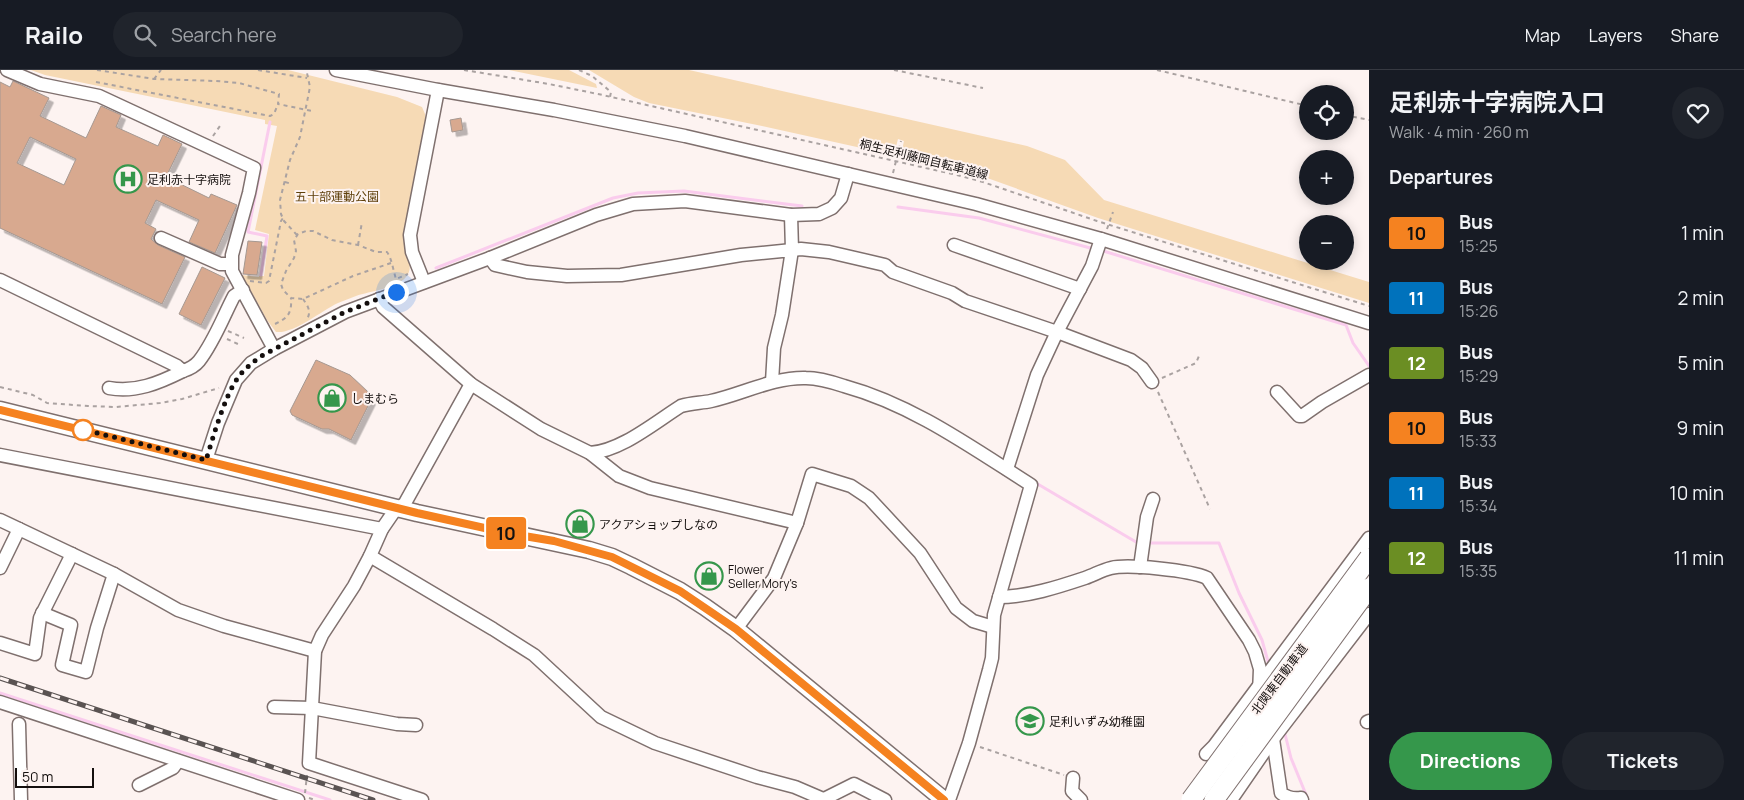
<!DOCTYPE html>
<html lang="en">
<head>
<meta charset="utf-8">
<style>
	:root { --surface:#171b24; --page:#20242c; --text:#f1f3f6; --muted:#9ea1a6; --line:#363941; --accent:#35974b }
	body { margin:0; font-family:Manrope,"Noto Sans JP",sans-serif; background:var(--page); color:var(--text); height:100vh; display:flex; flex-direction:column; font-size:19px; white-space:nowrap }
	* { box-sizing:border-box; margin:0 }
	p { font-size:16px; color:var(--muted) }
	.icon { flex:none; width:28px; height:28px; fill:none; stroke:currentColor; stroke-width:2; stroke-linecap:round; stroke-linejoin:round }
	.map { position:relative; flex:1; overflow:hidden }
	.side { display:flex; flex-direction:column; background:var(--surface); width:375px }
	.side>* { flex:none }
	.badge { padding:0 10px; border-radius:4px; font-size:18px; line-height:32px }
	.tools { position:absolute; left:1299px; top:15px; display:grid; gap:10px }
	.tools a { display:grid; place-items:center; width:55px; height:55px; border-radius:50%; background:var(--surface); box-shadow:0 2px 12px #0003; font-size:25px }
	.scale { position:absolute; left:15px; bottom:12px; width:79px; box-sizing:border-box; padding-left:5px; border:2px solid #140f0e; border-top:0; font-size:14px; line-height:18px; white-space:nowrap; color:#140f0e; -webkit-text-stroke:4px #fdf3f1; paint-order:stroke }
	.you { position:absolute; width:25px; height:25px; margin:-12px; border:4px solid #fff; border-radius:50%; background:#1a73e8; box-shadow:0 0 0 8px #1a73e833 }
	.map>.badge { position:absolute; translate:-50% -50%; box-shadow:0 0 0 2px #fff }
	h2 { padding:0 20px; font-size:19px; line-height:45px }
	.round { display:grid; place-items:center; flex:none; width:52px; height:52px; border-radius:26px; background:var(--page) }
	.overview { display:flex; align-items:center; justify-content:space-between; height:85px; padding:0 20px }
	h1 { font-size:24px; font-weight:700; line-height:38px }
	.primary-button { display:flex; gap:10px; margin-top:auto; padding:10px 20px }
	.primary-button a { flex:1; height:58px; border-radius:30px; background:var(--accent); color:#fff; font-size:20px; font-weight:700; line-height:58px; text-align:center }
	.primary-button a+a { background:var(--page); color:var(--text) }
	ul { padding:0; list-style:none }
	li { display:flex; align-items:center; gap:15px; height:65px; padding:0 20px }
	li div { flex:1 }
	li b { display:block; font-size:19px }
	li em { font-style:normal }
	li .badge { min-width:55px; font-weight:700; text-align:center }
	header { display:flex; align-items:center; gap:30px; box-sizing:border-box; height:70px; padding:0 25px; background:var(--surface); border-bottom:1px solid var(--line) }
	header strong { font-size:24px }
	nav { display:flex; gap:28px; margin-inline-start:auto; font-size:18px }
	.search { width:350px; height:45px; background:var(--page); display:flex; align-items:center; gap:12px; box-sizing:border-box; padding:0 18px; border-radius:28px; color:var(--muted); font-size:19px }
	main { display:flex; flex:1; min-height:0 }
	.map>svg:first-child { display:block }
	.green { fill:#f6dab5 }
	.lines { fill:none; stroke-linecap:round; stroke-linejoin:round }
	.stream { stroke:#facced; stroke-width:3 }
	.building { fill:#d8a98f; stroke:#a59891; fill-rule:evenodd; filter:url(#shadow) }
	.minor-casing { stroke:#7f706e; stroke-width:15 }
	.major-casing { stroke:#7f706e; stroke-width:19 }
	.path { stroke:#aaa2a1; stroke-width:2; stroke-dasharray:4 4; stroke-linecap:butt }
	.minor { stroke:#fff; stroke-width:12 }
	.major { stroke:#fff; stroke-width:16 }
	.rail-casing { stroke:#5a5352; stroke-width:5 }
	.rail { stroke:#fdf3f1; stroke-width:3; stroke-dasharray:9; stroke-linecap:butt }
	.highway-bridge-casing { stroke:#7f706e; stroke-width:21; stroke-linecap:butt }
	.highway-bridge { stroke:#fff; stroke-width:19 }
	.line-casing { stroke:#fff; stroke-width:11 }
	.line { stroke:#f58220; stroke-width:8 }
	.walk { stroke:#140f0e; stroke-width:5; stroke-dasharray:0 9 }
	.stop-dot { fill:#fff; stroke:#f58220; stroke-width:2.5 }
	.labels { text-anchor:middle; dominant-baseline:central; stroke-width:4; stroke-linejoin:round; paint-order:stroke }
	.street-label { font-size:12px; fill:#140f0e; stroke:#fdf3f1 }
	.poi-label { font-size:12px; fill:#140f0e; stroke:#fdf3f1; text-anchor:start }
	.park-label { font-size:12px; fill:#5f400b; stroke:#fdf3f1 }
</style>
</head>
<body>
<header>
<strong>Railo</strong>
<div class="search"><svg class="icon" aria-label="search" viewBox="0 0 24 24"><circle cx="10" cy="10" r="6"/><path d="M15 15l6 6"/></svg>Search here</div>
<nav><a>Map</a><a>Layers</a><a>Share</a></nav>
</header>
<main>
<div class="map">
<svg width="1369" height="730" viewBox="0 0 1369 730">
	<defs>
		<filter id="shadow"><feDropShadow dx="4.5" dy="4.5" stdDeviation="0" flood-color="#0004"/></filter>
	</defs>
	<rect width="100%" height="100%" fill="#fdf3f1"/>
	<g class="green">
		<path d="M31,0H288L397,27L422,37L425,44L426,53L405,171C405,183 415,197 406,207C396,219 370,221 356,226C350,228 344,231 338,233C321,241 294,264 276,262L267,250L242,205L259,207V206H264L269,164L255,160L277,56L265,54V50L45,5Z"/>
		<path d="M509,0H569L596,14L597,18Z"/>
		<path d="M589,0H689L1027,76L1065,90L1104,130L1369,212V233L1098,148L990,109L902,88L901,85L904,71L898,69L894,84L893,85L762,56L649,33L634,27Z"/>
	</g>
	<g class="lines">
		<g class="stream">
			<path d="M898,137L979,148L1094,179"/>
			<path d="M1100,180L1346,255L1353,273L1369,296"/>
			<path d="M436,198L613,128L638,123L684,121L802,136"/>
			<path d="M261,205L267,166L248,162L270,52"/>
			<path d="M1036,413L1136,472L1141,473"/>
			<path d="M1148,473H1219L1239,523L1262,570L1269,595"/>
			<path d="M0,623L330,730"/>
			<path d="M1284,660L1291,688L1307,727"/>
		</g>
	</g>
	<g class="building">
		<path d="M13,11L49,28L40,46L86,68L101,36L121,45L116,57L158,76L163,65L182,74L166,107L209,128L211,124L237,135L215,183L189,172L199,150L156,130L145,153L156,159L151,169L158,175L185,187L162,234L0,158V12L10,17ZM30,67L76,89L64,115L17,93Z"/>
		<path d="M461,48L463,60L452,62L450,50Z"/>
		<path d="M248,171L262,172L257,205L243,204Z"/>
		<path d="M202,197L225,208L201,255L179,244Z"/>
		<path d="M316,290L350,305L368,322L365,327L371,330L351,370L329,359H322L292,345L290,341Z"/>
	</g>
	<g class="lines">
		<g class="minor-casing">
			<g id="minor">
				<path d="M7,0L40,14L99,26L254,98L249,123L232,185V201L274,279"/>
				<path d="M336,0L438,20L554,40L685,66L976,134L1101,169L1369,253"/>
				<path d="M791,145L792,180L801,179L829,182L885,195L893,202L952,223L965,231L1057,262L1131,290L1142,298L1152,312"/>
				<path d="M161,168L220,194H231"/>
				<path d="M954,175L1080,219"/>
				<path d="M490,188L495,195L527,202L567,206L621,205L741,185L792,180L782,245L774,278L772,312"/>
				<path d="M0,210L177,296L183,301"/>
				<path d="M424,212L412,182L410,165L438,20"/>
				<path d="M379,229L383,237L471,314L541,359L590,383L619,406L650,418L797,453"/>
				<path d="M109,318C135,323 159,313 183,301C189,299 195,296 199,291C214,272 223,247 234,226L243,220"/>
				<path d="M1277,322L1299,346H1302L1322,332L1369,305"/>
				<path d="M590,383C621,381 654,353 681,336C691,333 701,333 711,331C743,324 773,307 806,308C819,308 832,312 844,316C913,335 971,377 1031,415L994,545L992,588L989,600L969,673L949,730"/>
				<path d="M0,385L382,459"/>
				<path d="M206,390L218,353L236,310L251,293L274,279L345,242L490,188L596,145L633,134L685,131L791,145L819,144L832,138L841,128L848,104"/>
				<path d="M1007,399L1037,305L1057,262L1092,196L1101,169"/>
				<path d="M0,450L114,504L178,540L224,556L315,581"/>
				<path d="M370,486L493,559L534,585L601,647L655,673L757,707L795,717L823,729"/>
				<path d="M1140,497L1147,447L1153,429"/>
				<path d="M0,498L19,459"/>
				<path d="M999,527C1027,527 1058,517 1085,508C1094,505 1102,500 1111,498C1128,494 1190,500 1207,508L1249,570L1255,582L1260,599L1259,624L1273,669L1281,723C1286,727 1294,729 1301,728L1302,730"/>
				<path d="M42,543L71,555L62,595L86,602L97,558L114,504"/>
				<path d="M736,559L774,508L797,453L812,404L851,416L869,428L920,483L956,538L973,551L993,557"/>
				<path d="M0,573L35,584L40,548L72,484"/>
				<path d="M0,632L298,730"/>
				<path d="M274,637L312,638L397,654L416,655"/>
				<path d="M1367,652L1369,651"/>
				<path d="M19,654L21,730"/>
				<path d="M1206,684L1214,676L1369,468"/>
				<path d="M1073,708L1072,721L1081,730"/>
				<path d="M139,715L173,698L178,691"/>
				<path d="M422,730L309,693L315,581L322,565L354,516L370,486L382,459L393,443L405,433L471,314"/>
				<path d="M822,730L854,714L885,730"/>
				<path d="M1231,730L1273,669L1369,544"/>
			</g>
		</g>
		<g class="major-casing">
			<path id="major" d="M0,340L417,443L589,480L612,487L631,496L680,521L705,537L736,559L944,730"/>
		</g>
		<g class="path">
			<path d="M97,0L154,9L216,11L239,13L279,24L278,34L312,41"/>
			<path d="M258,0L307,8"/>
			<path d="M464,0L549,14L598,24L957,105L983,112L1097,151L1369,236"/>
			<path d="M579,0L592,6L611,22L610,27"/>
			<path d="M894,0L983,18"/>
			<path d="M1157,0L1308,36"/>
			<path d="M154,9L161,0"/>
			<path d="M96,12L270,46L274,44L278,34"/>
			<path d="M1345,45L1369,50"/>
			<path d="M213,66L220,56"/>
			<path d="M893,103L901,71"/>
			<path d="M285,112L292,114"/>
			<path d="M1107,159L1113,142"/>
			<path d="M297,165L284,151L281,144L280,130L290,90L300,67L310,17L307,3"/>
			<path d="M358,175L362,152"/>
			<path d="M391,193L353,206L303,229L291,228L283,220L281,214L286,201L294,188L296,181L294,170L298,164L306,161H313L332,170L358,175L376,182H387C392,189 393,200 396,209L408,204"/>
			<path d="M250,211L266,213L269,211L281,151L283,148"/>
			<path d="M303,229C307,235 312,241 307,249"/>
			<path d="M275,254C288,248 292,243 291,228"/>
			<path d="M228,261L244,268"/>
			<path d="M227,269L240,275"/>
			<path d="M1162,308L1196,293L1199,286"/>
			<path d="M0,317L33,325L47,333L88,336L116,337L160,333L182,329L219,318"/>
			<path d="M1158,322L1210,439"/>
			<path d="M980,677L1064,705"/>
			<path d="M305,723L307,705"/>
			<path d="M309,728L315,730"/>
		</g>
		<use href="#minor" class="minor"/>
		<use href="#major" class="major"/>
		<g class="rail-casing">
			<path id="rail" d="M0,608L373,730"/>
		</g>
		<use href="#rail" class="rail"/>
		<g class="highway-bridge-casing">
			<g id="highway-bridge">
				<path d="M1191,730L1369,488"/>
				<path d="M1214,730L1369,518"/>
			</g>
		</g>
		<use href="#highway-bridge" class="highway-bridge"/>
	</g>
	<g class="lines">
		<g class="line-casing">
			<path id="line" d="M0,340L417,443L512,464L554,471L612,487L680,521L736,559L944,730"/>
		</g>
		<use href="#line" class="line"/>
		<path class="walk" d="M83,360L77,358L206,390C213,368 224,328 237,309C244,299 253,292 263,285L345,242L396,222"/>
	</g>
	<defs>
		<g id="hospital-ring" transform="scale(1.4375)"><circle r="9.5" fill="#fdf3f1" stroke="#35974b" stroke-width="1.5"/><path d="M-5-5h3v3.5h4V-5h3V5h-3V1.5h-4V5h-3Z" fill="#35974b"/></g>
		<g id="shop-ring" transform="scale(1.4375)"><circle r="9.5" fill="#fdf3f1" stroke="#35974b" stroke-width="1.5"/><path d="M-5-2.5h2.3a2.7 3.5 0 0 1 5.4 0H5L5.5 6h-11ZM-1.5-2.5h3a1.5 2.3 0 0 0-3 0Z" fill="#35974b"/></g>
		<g id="school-ring" transform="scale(1.4375)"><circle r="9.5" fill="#fdf3f1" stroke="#35974b" stroke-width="1.5"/><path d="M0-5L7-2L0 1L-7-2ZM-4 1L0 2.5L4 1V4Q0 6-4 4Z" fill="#35974b"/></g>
	</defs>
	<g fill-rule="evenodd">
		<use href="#hospital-ring" x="128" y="109"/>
		<use href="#shop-ring" x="332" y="328"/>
		<use href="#shop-ring" x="580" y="454"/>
		<use href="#shop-ring" x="709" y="506"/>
		<use href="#school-ring" x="1030" y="651"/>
	</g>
	<circle class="stop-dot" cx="83" cy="360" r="10"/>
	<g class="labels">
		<g class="street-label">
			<text transform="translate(924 89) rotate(14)">桐生足利藤岡自転車道線</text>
			<text transform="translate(1279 609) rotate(-53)">北関東自動車道</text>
		</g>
		<g class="poi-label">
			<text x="147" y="109">足利赤十字病院</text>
			<text x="351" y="328">しまむら</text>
			<text x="599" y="454">アクアショップしなの</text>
			<text x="728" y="499">Flower<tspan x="728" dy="14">Seller Mory's</tspan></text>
			<text x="1049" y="651">足利いずみ幼稚園</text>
		</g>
		<g class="park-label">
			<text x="337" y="126">五十部運動公園</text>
		</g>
	</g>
</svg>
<div class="tools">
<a><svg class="icon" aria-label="locate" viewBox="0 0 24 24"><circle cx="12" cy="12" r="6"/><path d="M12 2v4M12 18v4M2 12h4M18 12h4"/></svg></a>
<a>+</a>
<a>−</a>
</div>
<div class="scale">50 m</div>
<div class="you" style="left:396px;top:222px"></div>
<b class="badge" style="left:506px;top:463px;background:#f58220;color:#111">10</b>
</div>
<section class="side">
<div class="overview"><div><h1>足利赤十字病院入口</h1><p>Walk · 4 min · 260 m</p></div><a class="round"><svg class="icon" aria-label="heart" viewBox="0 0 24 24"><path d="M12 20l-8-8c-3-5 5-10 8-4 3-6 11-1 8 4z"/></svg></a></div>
<h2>Departures</h2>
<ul>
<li><span class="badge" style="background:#f58220;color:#111">10</span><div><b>Bus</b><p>15:25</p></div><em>1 min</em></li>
<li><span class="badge" style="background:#0072bc;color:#fff">11</span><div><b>Bus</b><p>15:26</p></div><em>2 min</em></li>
<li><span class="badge" style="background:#6b8e23;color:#fff">12</span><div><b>Bus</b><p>15:29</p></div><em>5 min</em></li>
<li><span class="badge" style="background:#f58220;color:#111">10</span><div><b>Bus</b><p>15:33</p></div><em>9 min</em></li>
<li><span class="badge" style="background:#0072bc;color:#fff">11</span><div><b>Bus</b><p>15:34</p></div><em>10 min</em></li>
<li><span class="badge" style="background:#6b8e23;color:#fff">12</span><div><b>Bus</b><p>15:35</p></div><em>11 min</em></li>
</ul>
<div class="primary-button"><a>Directions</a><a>Tickets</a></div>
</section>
</main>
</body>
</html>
